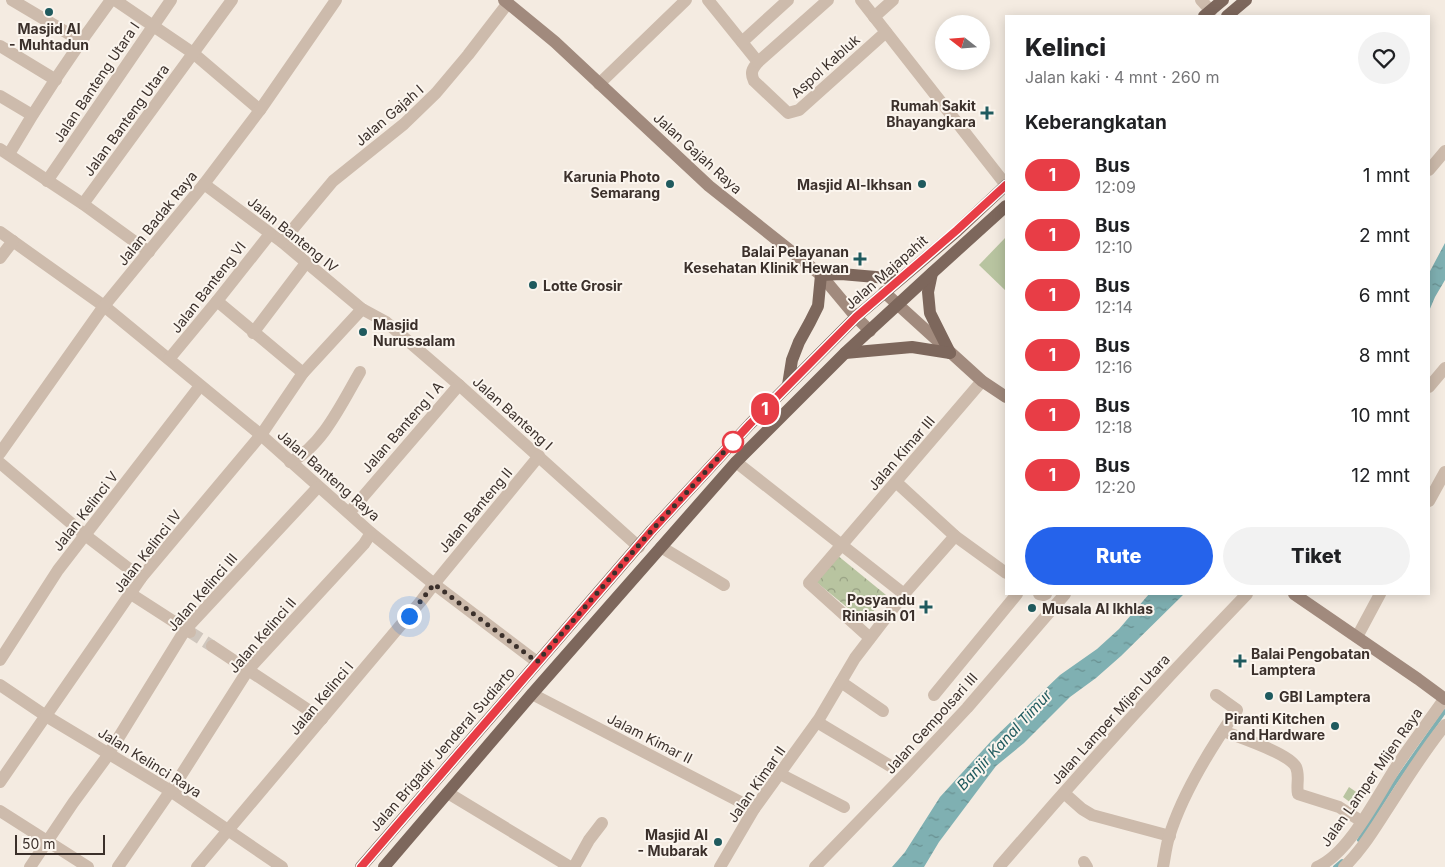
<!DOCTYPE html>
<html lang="id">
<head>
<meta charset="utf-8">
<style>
	:root { --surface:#fff; --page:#f2f2f2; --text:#202124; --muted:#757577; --accent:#2563eb }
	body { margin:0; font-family:Inter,sans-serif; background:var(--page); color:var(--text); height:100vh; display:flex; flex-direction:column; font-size:19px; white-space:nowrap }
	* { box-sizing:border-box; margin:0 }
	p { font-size:16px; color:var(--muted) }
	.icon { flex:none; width:28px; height:28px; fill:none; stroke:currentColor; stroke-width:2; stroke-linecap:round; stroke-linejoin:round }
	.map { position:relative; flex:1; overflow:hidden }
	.sheet { position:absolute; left:1005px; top:15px; width:425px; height:580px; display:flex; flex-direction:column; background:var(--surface); border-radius:0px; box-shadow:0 2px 12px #0003 }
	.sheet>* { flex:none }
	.badge { padding:0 10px; border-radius:16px; font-size:18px; line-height:32px }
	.needle { width:32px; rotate:287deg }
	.tools { position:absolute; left:935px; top:15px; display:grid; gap:10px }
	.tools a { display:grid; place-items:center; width:55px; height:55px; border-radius:50%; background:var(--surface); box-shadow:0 2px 12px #0003; font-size:25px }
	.scale { position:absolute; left:15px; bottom:12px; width:90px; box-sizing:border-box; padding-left:5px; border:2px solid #3b302b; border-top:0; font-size:14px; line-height:18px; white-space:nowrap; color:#3b302b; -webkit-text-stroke:4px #fbf5ee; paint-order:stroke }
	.you { position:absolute; width:25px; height:25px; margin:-12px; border:4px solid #fff; border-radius:50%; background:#1a73e8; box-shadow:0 0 0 8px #1a73e833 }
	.map>.badge { position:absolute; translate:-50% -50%; box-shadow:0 0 0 2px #fff }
	h2 { padding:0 20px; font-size:19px; line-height:45px }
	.round { display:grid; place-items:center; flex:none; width:52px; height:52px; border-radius:26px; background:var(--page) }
	.summary { display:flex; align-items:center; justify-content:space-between; height:85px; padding:0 20px }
	h1 { font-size:24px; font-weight:800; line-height:38px }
	.cta { display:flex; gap:10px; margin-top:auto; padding:10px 20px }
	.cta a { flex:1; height:58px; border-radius:30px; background:var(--accent); color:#fff; font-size:20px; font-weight:800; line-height:58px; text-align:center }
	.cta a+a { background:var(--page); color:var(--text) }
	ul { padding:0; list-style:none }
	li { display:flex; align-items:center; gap:15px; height:60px; padding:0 20px }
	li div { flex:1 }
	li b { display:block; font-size:19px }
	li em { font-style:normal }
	li .badge { min-width:55px; font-weight:700; text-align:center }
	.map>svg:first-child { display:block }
	.green { fill:#b8c4a0 }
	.forest { fill:url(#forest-crowns) }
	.water { fill:url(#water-ripples) }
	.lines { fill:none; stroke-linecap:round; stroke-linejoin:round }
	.stream { stroke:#7fb0b2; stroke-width:4 }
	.minor-tunnel { stroke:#cfc6bd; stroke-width:12; stroke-dasharray:12 6; stroke-linecap:butt }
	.minor { stroke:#cdbbac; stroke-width:12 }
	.secondary { stroke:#a18a7d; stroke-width:12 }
	.primary { stroke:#7d675c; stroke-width:12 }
	.line-casing { stroke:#fff; stroke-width:11 }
	.line { stroke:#e83d46; stroke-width:8 }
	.walk { stroke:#3b302b; stroke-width:5; stroke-dasharray:0 9 }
	.poi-dot { fill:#1f5a5e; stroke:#fbf5ee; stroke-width:2 }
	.stop-dot { fill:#fff; stroke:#e83d46; stroke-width:2.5 }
	.labels { text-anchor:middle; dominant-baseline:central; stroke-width:4; stroke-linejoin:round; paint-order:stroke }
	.poi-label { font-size:14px; font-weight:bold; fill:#3b302b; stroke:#fbf5ee; text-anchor:end }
	.street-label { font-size:14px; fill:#3b302b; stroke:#fbf5ee }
	.water-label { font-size:15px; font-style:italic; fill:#1f5a5e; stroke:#fbf5ee }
</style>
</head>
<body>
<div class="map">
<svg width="1445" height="867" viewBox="0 0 1445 867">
	<defs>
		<pattern id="forest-crowns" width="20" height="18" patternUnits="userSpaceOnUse" patternTransform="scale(1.25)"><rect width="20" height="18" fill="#b8c4a0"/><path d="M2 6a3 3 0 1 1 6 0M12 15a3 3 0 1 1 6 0" fill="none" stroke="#97a083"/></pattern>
		<pattern id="water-ripples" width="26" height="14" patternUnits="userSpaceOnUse" patternTransform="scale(1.25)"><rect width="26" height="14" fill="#7fb0b2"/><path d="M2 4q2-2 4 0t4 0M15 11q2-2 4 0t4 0" fill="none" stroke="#699091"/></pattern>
	</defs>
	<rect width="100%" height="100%" fill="#f4ebe1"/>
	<g class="green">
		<path d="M1006,237V291L979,265Z"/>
		<path d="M1349,787L1362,796L1355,806L1343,797Z"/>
	</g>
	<path class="forest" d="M837,555L886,595L865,622L815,581Z"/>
	<g class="water">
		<path d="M1445,243V280L1435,297L1429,311V273Z"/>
		<path d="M1149,594H1184L1121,656L1096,678L1070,697L1024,743L996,766L939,842L924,867H892L905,852L940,797L993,739L1060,675L1097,649L1119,629Z"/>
	</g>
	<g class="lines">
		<g class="stream">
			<path d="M1359,840L1394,784L1445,711"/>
			<path d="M1335,867L1342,861"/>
		</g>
		<path class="minor-tunnel" d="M190,632L212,646"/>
		<g class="minor">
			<path d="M12,0L81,41"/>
			<path d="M115,0L193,53L260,110"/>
			<path d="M708,0L758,62C752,69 750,73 754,81L788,113L799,110L886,32"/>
			<path d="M861,0L1006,185"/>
			<path d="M1201,0L1211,11"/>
			<path d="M874,17L893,0"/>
			<path d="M742,42L788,0"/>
			<path d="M0,46L56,80"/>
			<path d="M758,62L828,0"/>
			<path d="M599,84L686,0"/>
			<path d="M0,96L32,115"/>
			<path d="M0,149L83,204L149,252"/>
			<path d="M9,154C40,101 74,50 111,0"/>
			<path d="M1429,170L1445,151"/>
			<path d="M47,181L171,0"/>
			<path d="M204,184L282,242L362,309L386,322L459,385L639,547"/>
			<path d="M83,204L232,0"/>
			<path d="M0,232L104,306L261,435L371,533L434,584L537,662"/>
			<path d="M282,242L333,181L404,124L436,93L468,55L508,3"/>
			<path d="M0,258L13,241"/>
			<path d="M217,301L303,373"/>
			<path d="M253,333L306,263"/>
			<path d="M169,359L217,301L270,234"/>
			<path d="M1429,387L1445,368"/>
			<path d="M0,453L104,306L204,184L260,110L336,0"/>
			<path d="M290,462C322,447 343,401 360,372"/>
			<path d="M736,462L904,594"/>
			<path d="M0,463L85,535L141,578"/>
			<path d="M896,482L955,536L1006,573"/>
			<path d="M1429,501L1445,472"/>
			<path d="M349,513L459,385"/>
			<path d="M661,547L724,585"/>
			<path d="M131,594L190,632"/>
			<path d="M1039,594L1044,595L1046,594"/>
			<path d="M1357,637L1380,594"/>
			<path d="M870,638L809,583L982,381"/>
			<path d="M212,646L322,719"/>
			<path d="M0,660L58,570L200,386"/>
			<path d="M841,682L883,711"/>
			<path d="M0,685L46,716L169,790L282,867"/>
			<path d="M532,694L754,809"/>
			<path d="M934,695L1017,594"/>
			<path d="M817,722L892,767"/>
			<path d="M1223,731C1238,737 1289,753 1296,767C1300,776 1296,785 1298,794L1339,807L1361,821"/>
			<path d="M780,774L844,807"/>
			<path d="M0,782L141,578L261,435L303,373L362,309"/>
			<path d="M448,793L570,867"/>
			<path d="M1064,793L1082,809L1092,815L1170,836"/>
			<path d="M0,811L88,867"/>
			<path d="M1084,862L1087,867"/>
			<path d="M30,867L73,803L106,758L185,630L318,487"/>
			<path d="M118,867L178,780L248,670L364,544L371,533"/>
			<path d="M197,867L421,601L434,584L539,456"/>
			<path d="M574,867L589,840L602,823"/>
			<path d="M720,867L754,809L819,719L855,658L904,594L955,536"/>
			<path d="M815,867L906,773L967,708L1065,594"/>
			<path d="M999,867C1079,774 1162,682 1247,594"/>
			<path d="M1163,867C1165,857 1166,846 1169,837C1182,794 1212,746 1237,710L1216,695"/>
			<path d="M1317,867C1349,854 1377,796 1396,767C1412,743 1429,721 1445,698"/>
			<path d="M1344,867C1361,851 1373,831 1386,811C1405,782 1423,752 1445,725"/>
		</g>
		<g class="secondary">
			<path d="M504,0L555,42L709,186L821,275L856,317L870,331"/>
			<path d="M884,292L982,381L1006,397"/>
			<path d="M1294,594L1418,679L1445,699"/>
		</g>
		<g class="primary">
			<path d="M1204,16L1223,0"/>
			<path d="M1227,16L1246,0"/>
			<path d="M932,273L928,292L930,313L950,353"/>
			<path d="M845,353L912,347L950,353"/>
			<path d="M788,385L792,360L799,342L810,322L818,306L821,275L841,274L899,279"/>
			<path d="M361,867L652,530L750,424L856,317L957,231L1006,185"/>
			<path d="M384,867L532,694L736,462L845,353L932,273L1006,206"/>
		</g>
	</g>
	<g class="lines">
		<g class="line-casing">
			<path id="line" d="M361,867L652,530L750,424L856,317L957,230L1006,185"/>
		</g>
		<use href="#line" class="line"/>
		<path class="walk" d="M409,616L434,584L537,662L652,530L733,442"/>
	</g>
	<g class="poi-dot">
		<circle cx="49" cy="12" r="5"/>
		<path d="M984.5 105.5h5v5h5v5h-5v5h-5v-5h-5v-5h5z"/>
		<circle cx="670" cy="184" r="5"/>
		<circle cx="922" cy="184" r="5"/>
		<path d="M857.5 251.5h5v5h5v5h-5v5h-5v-5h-5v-5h5z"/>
		<circle cx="533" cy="285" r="5"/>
		<circle cx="363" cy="332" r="5"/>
		<path d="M923.5 599.5h5v5h5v5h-5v5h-5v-5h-5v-5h5z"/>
		<circle cx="1032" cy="608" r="5"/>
		<path d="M1237.5 653.5h5v5h5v5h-5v5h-5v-5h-5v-5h5z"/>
		<circle cx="1269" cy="696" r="5"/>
		<circle cx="1335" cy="726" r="5"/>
		<circle cx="718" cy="842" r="5"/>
	</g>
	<circle class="stop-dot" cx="733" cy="442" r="10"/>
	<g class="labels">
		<g class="poi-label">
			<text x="49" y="28" text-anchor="middle">Masjid Al<tspan x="49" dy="16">- Muhtadun</tspan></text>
			<text x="976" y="105">Rumah Sakit<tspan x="976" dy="16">Bhayangkara</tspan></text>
			<text x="660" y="176">Karunia Photo<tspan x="660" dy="16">Semarang</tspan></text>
			<text x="912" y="184">Masjid Al-Ikhsan</text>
			<text x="849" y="251">Balai Pelayanan<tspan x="849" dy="16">Kesehatan Klinik Hewan</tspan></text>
			<text x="543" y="285" text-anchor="start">Lotte Grosir</text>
			<text x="373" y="324" text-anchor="start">Masjid<tspan x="373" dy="16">Nurussalam</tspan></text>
			<text x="915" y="599">Posyandu<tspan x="915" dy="16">Riniasih 01</tspan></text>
			<text x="1042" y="608" text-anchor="start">Musala Al Ikhlas</text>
			<text x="1251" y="653" text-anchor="start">Balai Pengobatan<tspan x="1251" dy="16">Lamptera</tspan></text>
			<text x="1279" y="696" text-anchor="start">GBI Lamptera</text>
			<text x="1325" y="718">Piranti Kitchen<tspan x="1325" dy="16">and Hardware</tspan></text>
			<text x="708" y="834">Masjid Al<tspan x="708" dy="16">- Mubarak</tspan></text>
		</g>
		<g class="street-label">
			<text transform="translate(825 66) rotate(-42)">Aspol Kabluk</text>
			<text transform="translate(96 82) rotate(-56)">Jalan Banteng Utara I</text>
			<text transform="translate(389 115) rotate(-41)">Jalan Gajah I</text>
			<text transform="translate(126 120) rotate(-54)">Jalan Banteng Utara</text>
			<text transform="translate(698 153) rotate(42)">Jalan Gajah Raya</text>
			<text transform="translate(157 218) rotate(-51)">Jalan Badak Raya</text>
			<text transform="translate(293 234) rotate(39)">Jalan Banteng IV</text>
			<text transform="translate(886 272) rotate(-41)">Jalan Majapahit</text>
			<text transform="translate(208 287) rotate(-52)">Jalan Banteng VI</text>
			<text transform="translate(513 413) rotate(42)">Jalan Banteng I</text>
			<text transform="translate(402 427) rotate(-49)">Jalan Banteng I A</text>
			<text transform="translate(901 453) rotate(-49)">Jalan Kimar III</text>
			<text transform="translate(329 475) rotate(41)">Jalan Banteng Raya</text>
			<text transform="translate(475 510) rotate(-50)">Jalan Banteng II</text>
			<text transform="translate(85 511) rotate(-52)">Jalan Kelinci V</text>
			<text transform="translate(147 551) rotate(-52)">Jalan Kelinci IV</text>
			<text transform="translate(202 592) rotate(-49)">Jalan Kelinci III</text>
			<text transform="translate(262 635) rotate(-49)">Jalan Kelinci II</text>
			<text transform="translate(321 698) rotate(-50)">Jalan Kelinci I</text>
			<text transform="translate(1110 719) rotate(-48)">Jalan Lamper Mijen Utara</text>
			<text transform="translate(931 723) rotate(-48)">Jalan Gempolsari III</text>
			<text transform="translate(650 738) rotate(27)">Jalam Kimar II</text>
			<text transform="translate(442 749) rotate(-49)">Jalan Brigadir Jenderal Sudiarto</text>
			<text transform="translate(150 762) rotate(32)">Jalan Kelinci Raya</text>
			<text transform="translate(1371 777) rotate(-55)">Jalan Lamper Mijen Raya</text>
			<text transform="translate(756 784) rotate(-55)">Jalan Kimar II</text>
		</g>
		<g class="water-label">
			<text transform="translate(1004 740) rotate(-47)">Banjir Kanal Timur</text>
		</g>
	</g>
</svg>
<div class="tools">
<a><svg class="needle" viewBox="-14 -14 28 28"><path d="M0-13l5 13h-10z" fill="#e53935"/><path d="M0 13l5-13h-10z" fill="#757577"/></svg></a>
</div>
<div class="scale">50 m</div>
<div class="you" style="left:409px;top:616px"></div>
<b class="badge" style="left:765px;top:409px;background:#e83d46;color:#fff">1</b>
<section class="sheet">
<div class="summary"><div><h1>Kelinci</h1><p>Jalan kaki · 4 mnt · 260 m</p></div><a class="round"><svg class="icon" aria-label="heart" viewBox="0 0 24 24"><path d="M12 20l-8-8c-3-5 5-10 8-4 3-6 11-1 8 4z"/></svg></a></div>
<h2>Keberangkatan</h2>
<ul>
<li><span class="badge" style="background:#e83d46;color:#fff">1</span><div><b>Bus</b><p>12:09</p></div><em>1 mnt</em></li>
<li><span class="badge" style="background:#e83d46;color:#fff">1</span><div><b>Bus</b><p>12:10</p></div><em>2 mnt</em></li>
<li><span class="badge" style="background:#e83d46;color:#fff">1</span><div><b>Bus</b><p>12:14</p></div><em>6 mnt</em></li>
<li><span class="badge" style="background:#e83d46;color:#fff">1</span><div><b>Bus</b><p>12:16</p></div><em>8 mnt</em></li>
<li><span class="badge" style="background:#e83d46;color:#fff">1</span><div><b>Bus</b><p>12:18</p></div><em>10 mnt</em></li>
<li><span class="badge" style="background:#e83d46;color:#fff">1</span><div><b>Bus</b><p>12:20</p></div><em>12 mnt</em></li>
</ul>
<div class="cta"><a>Rute</a><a>Tiket</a></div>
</section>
</div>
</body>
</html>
